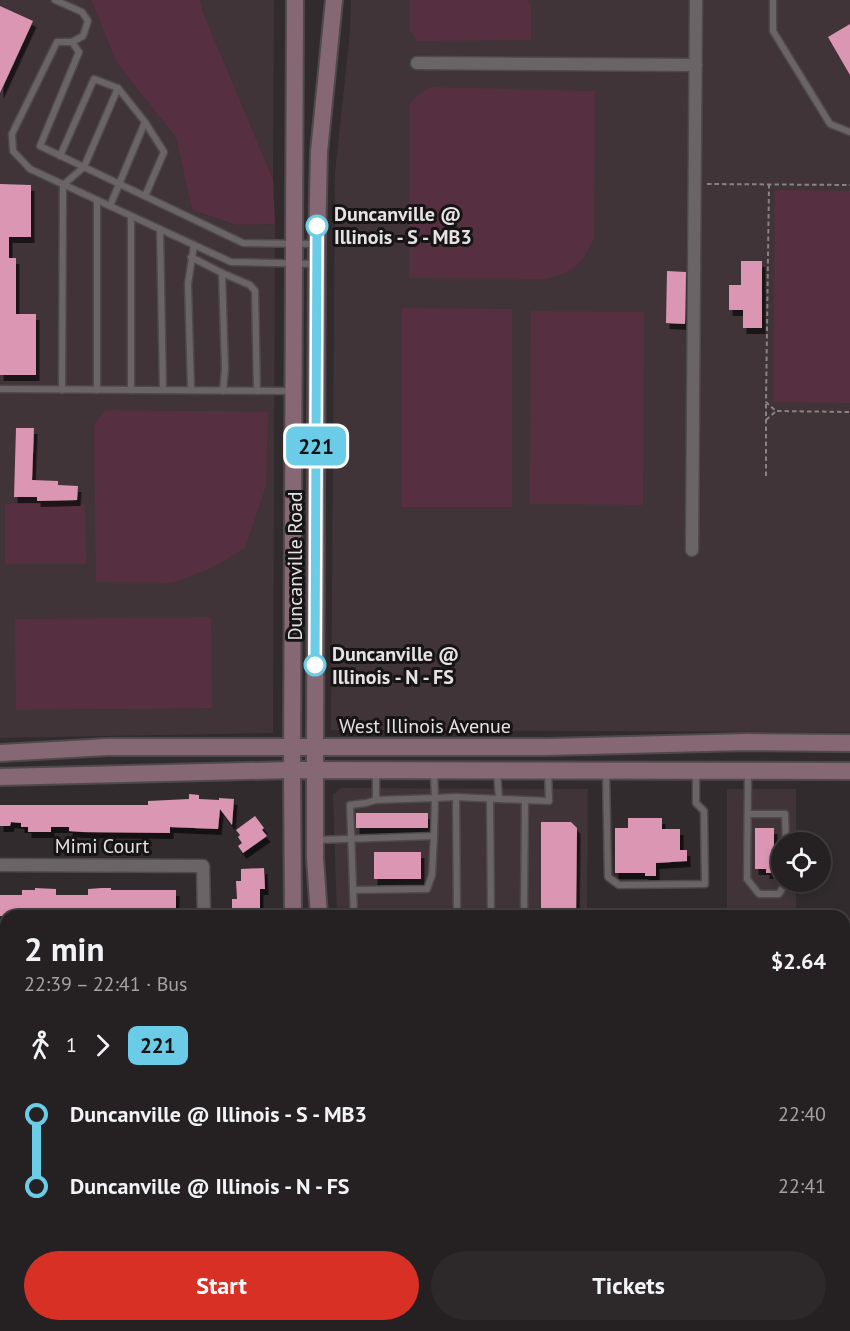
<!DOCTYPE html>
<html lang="en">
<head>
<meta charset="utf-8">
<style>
	:root { --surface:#252022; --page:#2d282a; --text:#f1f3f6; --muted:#a3a3a5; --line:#423e40; --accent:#d93025 }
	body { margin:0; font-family:"PT Sans",sans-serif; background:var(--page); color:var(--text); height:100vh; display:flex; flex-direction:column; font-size:22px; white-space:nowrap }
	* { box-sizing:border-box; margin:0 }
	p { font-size:20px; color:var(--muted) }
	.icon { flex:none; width:33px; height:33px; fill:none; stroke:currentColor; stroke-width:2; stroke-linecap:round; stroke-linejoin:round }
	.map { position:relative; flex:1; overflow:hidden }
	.side { position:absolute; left:0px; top:910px; width:850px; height:422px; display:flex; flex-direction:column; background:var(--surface); border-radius:18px 18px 0 0; box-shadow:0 3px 9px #0003,0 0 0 2px var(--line) }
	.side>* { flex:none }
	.badge { padding:0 12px; border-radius:9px; font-size:21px; line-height:39px }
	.controls { position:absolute; left:771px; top:832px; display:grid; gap:12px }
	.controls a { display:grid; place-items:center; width:60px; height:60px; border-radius:50%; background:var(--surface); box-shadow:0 3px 9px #0003,0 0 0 2px var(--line); font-size:30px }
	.map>.badge { position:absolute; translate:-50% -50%; box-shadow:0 0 0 3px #fff }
	.legs { display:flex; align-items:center; gap:9px; height:66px; padding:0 24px; font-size:20px }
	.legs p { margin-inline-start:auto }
	.overview { display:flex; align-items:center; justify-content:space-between; height:102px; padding:0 24px }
	h1 { font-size:33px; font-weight:700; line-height:45px }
	.primary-button { display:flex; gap:12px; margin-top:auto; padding:12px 24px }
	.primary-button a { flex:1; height:69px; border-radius:36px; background:var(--accent); color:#fff; font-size:24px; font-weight:700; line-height:69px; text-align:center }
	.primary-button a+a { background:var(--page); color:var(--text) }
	ul { padding:0 24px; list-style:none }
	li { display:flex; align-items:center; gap:21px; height:72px; font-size:22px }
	li i { display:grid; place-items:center; width:9px; height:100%; margin:0 8px; background:currentColor }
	li i::after { content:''; width:15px; height:15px; margin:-8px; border:4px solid; border-radius:50%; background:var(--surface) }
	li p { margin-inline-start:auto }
	li:first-child i { background:linear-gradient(#0000 50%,currentColor 0) }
	li:last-child i { background:linear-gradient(currentColor 50%,#0000 0) }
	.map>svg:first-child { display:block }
	.built { fill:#403438 }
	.green { fill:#563040 }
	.building { fill:#db96b3; filter:url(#shadow) }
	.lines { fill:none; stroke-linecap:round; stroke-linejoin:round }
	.lane-casing { stroke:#4e494b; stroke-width:9 }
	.street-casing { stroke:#4e494b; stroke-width:15 }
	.secondary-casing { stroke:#4e494b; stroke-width:20 }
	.path { stroke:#878283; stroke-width:2; stroke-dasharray:4.5 3; stroke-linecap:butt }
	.lane { stroke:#6b6466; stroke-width:6 }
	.street { stroke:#6b6466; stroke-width:12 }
	.secondary { stroke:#866774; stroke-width:16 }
	.line-1-casing { stroke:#fff; stroke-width:14 }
	.line-1 { stroke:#6bcce7; stroke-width:9 }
	.stop-1-dot { fill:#fff; stroke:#6bcce7; stroke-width:3 }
	.labels { text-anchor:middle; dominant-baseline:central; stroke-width:6; stroke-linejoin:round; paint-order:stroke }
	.stop-label { font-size:20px; font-weight:bold; fill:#e6e2e3; stroke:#171415; text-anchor:start }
	.street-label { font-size:20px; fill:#e6e2e3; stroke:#171415 }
</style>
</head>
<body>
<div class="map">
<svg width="850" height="1331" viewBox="0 0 850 1331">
	<defs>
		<filter id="shadow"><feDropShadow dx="3.5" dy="6" stdDeviation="0" flood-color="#0009"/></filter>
	</defs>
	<rect width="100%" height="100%" fill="#312b2d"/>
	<g class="built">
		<path d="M0,0H91L116,62L176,138L192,210L236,225L275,224L273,733L0,738Z"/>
		<path d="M200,0H274L273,179L203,12Z"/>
		<path d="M351,0H850V732L331,730L335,173L350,31Z"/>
		<path d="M341,788L588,789L587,916H337L333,795Z"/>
		<path d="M727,789H796V843H782V882H796V916H727Z"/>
	</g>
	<g class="green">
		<path d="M91,0H200L203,12L273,179L275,224L236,225L192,210L176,138L116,62Z"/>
		<path d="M410,0H527L531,8V40L418,41L410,32Z"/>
		<path d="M430,87L595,91L594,238C581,265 576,270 547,279L409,278L410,102Z"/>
		<path d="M775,190L850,191V403L773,402Z"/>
		<path d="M402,308L512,309V507H402Z"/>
		<path d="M531,311L644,312L643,505L530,504Z"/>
		<path d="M106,410L268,412L266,486L245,548L212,568L172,583L96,582L94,424Z"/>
		<path d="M5,504H85L86,564H5Z"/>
		<path d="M211,617L212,708L16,710L15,619Z"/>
	</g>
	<g class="building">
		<path d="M0,6L33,21L0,93Z"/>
		<path d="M850,24V75L828,37Z"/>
		<path d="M0,184L31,185V237H9V258H16V314H36V375H0Z"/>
		<path d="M741,261H762V328H743V310H729V285H741Z"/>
		<path d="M667,271L686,272L685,324L666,323Z"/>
		<path d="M16,428H34L32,480L58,481V485L78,486L77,500L37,501V497H14Z"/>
		<path d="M189,794L199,795V799L219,800V798L234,799L232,825L220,809L218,829L170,827V833L82,832L69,831V827H51V832H28V827H21V823L11,822L10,826H0V805H148V801L189,799Z"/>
		<rect x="356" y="813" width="72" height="15"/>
		<path d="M255,816L264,828L262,830L267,836L243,853L238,846L242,843L238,837L240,835L236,830Z"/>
		<path d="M628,818H662V829H680V850H687V861L656,863V876H645V873H615V828H628Z"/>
		<path d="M541,822H571L577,828L576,916H541Z"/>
		<path d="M755,828H774V873H766V869H755Z"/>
		<rect x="374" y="852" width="47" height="27"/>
		<path d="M264,868L265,889H260V912H258V916H232V899H237L236,881H241V869Z"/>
		<path d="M35,888L56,889V895H88V889L102,888H111V890H176V916H0V895H22V890H35Z"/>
	</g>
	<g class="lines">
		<g class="lane-casing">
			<g id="lane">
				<path d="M55,0L82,12L88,21L83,36L72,42H57L12,134L13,151L30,169L231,262L316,264"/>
				<path d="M773,0V31L830,124L850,132"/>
				<path d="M72,42L79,52L40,146L243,243L316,244"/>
				<path d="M60,156L94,79L118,88"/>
				<path d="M110,206L145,122"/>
				<path d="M160,229L163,390"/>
				<path d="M191,257L222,273L225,369L223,391"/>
				<path d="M222,273L250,285L255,291L257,391"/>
				<path d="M0,389L294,391"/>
				<path d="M62,390L63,185L84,167L118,88L145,122L164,152L145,196"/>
				<path d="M97,390V200"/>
				<path d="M131,390V216"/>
				<path d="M191,390L188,284L194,245"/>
				<path d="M748,772L747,879L759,894H779L786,882"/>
				<path d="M606,773L608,877L619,885L705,884L704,811L696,803V772"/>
				<path d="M490,799L491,916"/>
				<path d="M499,799L525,800"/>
				<path d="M376,800L435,798L434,773"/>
				<path d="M748,814H785L786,843"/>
				<path d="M316,840L434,836L435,798L456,797"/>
				<path d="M353,890L427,889L432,875L434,836"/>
				<path d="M354,916L350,805L366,803L376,800V771"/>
				<path d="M457,916L456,797L499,799L497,772"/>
				<path d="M524,916L525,800L549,801L548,771"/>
				<path d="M844,1173H850"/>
				<path d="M844,1246H850"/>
				<path d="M764,1326L772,1331"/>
			</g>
		</g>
		<g class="street-casing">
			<g id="street">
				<path d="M417,63L696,65"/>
				<path d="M692,550L696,0"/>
				<path d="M0,865L203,866L204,916"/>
				<path d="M0,1003H6"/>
				<path d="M0,1148L6,1149"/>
				<path d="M204,1326V1331"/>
			</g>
		</g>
		<g class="secondary-casing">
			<g id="secondary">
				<path d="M0,753L108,747H547L747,742L850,743"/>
				<path d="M0,777L292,770L850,771"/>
				<path d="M293,916L292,770L295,0"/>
				<path d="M319,916L315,858V748L317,244L319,152L334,0"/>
				<path d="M300,1326V1331"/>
				<path d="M327,1326V1331"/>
			</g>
		</g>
		<g class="path">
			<path d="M707,184L850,185"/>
			<path d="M769,184L766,402L776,411L850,412"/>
			<path d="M766,420L775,412"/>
			<path d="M766,476V402"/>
		</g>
		<use href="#lane" class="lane"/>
		<use href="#street" class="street"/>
		<use href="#secondary" class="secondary"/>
	</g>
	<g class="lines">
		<g class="line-1-casing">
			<path id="line-1" d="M315,665L317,226"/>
		</g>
		<use href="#line-1" class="line-1"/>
	</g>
	<g class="stop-1-dot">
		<circle cx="317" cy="226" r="10"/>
		<circle cx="315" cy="665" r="10"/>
	</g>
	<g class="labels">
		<g class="stop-label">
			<text x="334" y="214">Duncanville @<tspan x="334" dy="23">Illinois - S - MB3</tspan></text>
			<text x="332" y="654">Duncanville @<tspan x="332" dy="23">Illinois - N - FS</tspan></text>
		</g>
		<g class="street-label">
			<text transform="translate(295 566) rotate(-90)">Duncanville Road</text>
			<text x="425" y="726">West Illinois Avenue</text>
			<text x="102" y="846">Mimi Court</text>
		</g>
	</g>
</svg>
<div class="controls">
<a><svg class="icon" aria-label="locate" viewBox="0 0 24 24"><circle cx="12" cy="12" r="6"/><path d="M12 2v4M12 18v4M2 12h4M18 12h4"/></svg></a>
</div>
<b class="badge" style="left:316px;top:446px;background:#6bcce7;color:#111">221</b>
<section class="side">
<div class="overview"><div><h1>2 min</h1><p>22:39 – 22:41 · Bus</p></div><b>$2.64</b></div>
<div class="legs"><svg class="icon" aria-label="walk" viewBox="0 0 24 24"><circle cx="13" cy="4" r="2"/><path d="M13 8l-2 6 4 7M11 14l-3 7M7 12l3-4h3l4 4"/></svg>1<svg class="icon" aria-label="forward" viewBox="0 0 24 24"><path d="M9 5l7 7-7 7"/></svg><b class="badge" style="background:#6bcce7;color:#111">221</b></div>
<ul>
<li><i style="color:#6bcce7"></i><b>Duncanville @ Illinois - S - MB3</b><p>22:40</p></li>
<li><i style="color:#6bcce7"></i><b>Duncanville @ Illinois - N - FS</b><p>22:41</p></li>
</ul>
<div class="primary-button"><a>Start</a><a>Tickets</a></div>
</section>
</div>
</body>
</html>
